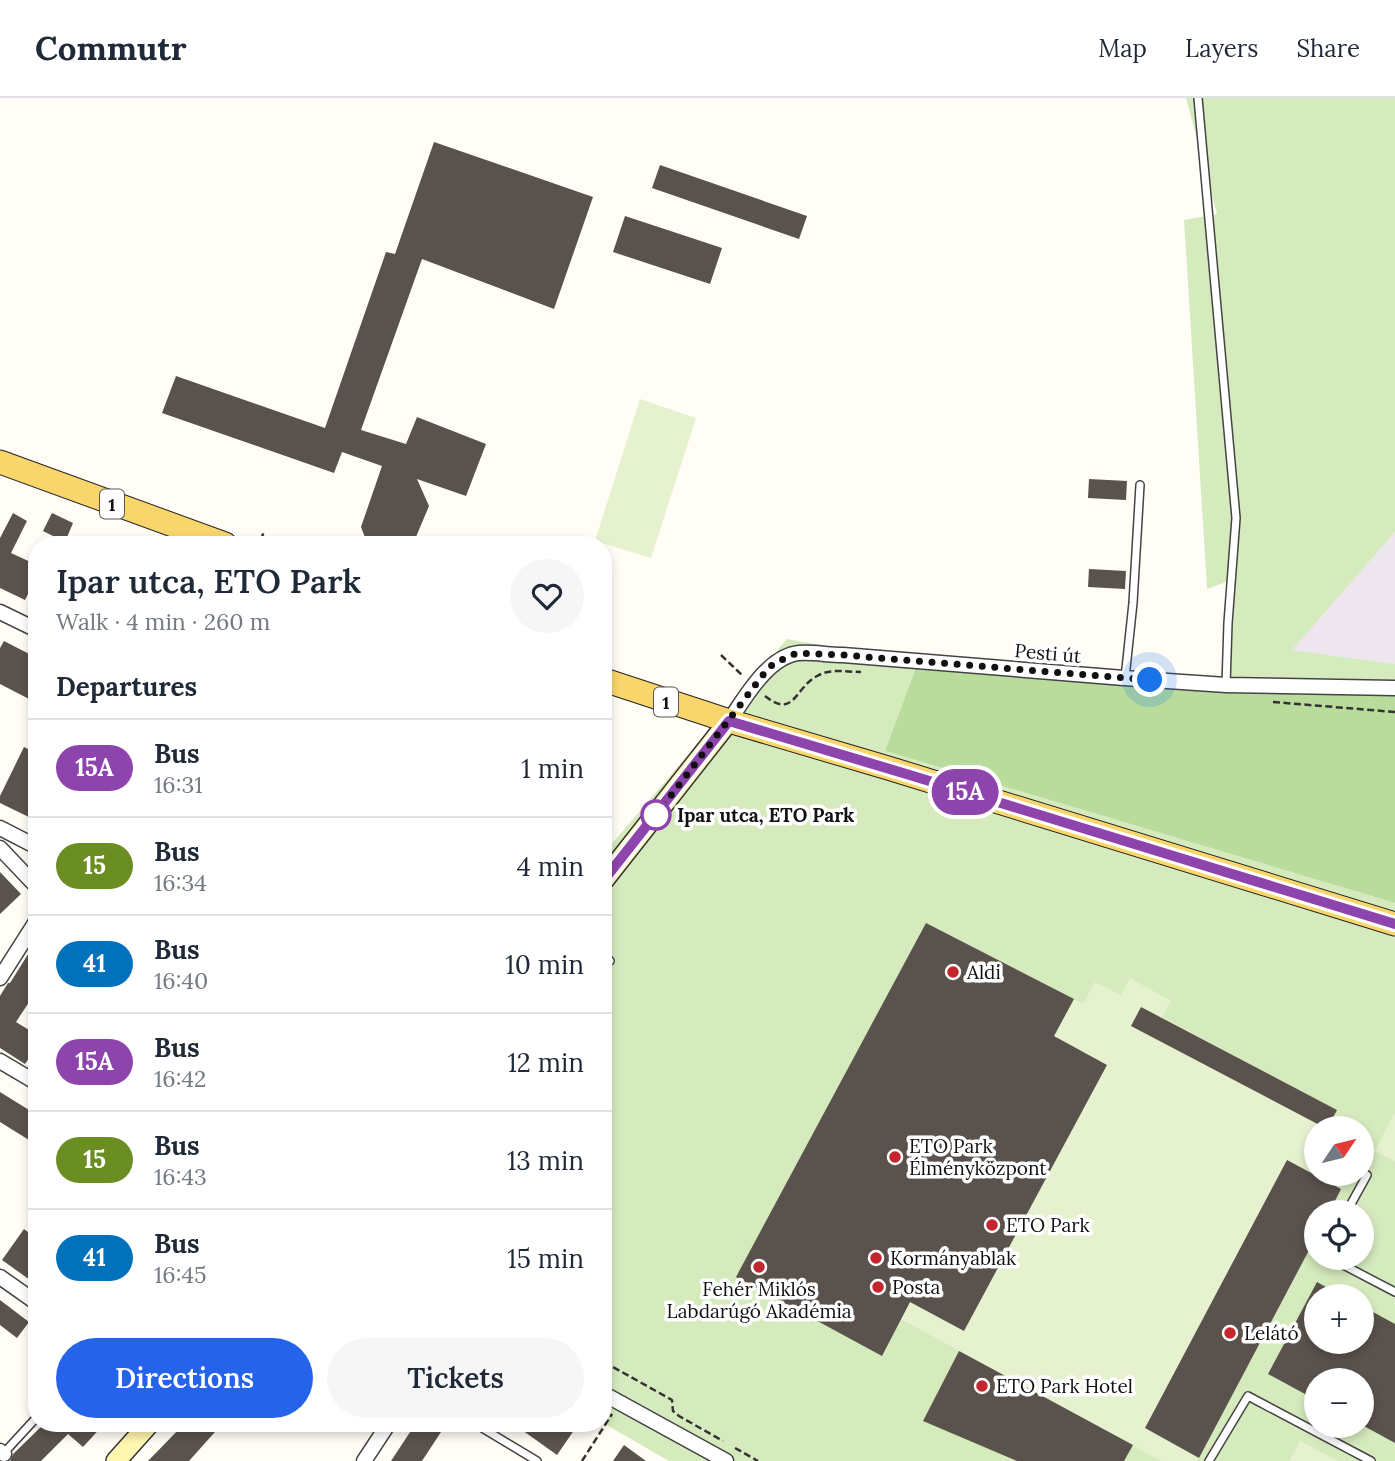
<!DOCTYPE html>
<html lang="en">
<head>
<meta charset="utf-8">
<style>
	:root { --surface:#fff; --page:#f6f6f7; --text:#1f2937; --muted:#747a83; --line:#e0e1e3; --accent:#2563eb }
	body { margin:0; font-family:Lora,serif; background:var(--page); color:var(--text); height:100vh; display:flex; flex-direction:column; font-size:26px; white-space:nowrap }
	* { box-sizing:border-box; margin:0 }
	p { font-size:23px; color:var(--muted) }
	.icon { flex:none; width:38px; height:38px; fill:none; stroke:currentColor; stroke-width:2; stroke-linecap:round; stroke-linejoin:round }
	.map { position:relative; flex:1; overflow:hidden }
	.sheet { position:absolute; left:28px; top:438px; width:584px; height:896px; display:flex; flex-direction:column; background:var(--surface); border-radius:28px; box-shadow:0 4px 10px #0003 }
	.sheet>* { flex:none }
	.badge { padding:0 14px; border-radius:23px; font-size:24px; line-height:46px }
	.needle { width:46px; rotate:55deg }
	.tools { position:absolute; left:1304px; top:1018px; display:grid; gap:14px }
	.tools a { display:grid; place-items:center; width:70px; height:70px; border-radius:50%; background:var(--surface); box-shadow:0 4px 10px #0003; font-size:35px }
	.you { position:absolute; width:35px; height:35px; margin:-18px; border:5px solid #fff; border-radius:50%; background:#1a73e8; box-shadow:0 0 0 10px #1a73e833 }
	.map>.badge { position:absolute; translate:-50% -50%; box-shadow:0 0 0 4px #fff }
	h2 { padding:0 28px; font-size:26px; line-height:63px }
	.round { display:grid; place-items:center; flex:none; width:74px; height:74px; border-radius:37px; background:var(--page) }
	.headline { display:flex; align-items:center; justify-content:space-between; height:119px; padding:0 28px }
	h1 { font-size:33px; font-weight:600; line-height:52px }
	.button { display:flex; gap:14px; margin-top:auto; padding:14px 28px }
	.button a { flex:1; height:80px; border-radius:42px; background:var(--accent); color:#fff; font-size:28px; font-weight:600; line-height:80px; text-align:center }
	.button a+a { background:var(--page); color:var(--text) }
	ul { padding:0; list-style:none }
	li { display:flex; align-items:center; gap:21px; height:98px; padding:0 28px; border-top:2px solid var(--line) }
	li div { flex:1 }
	li b { display:block; font-size:26px }
	li em { font-style:normal }
	li .badge { min-width:77px; font-weight:700; text-align:center }
	header { display:flex; align-items:center; gap:42px; box-sizing:border-box; height:98px; padding:0 35px; background:var(--surface); border-bottom:2px solid var(--line) }
	header strong { font-size:33px }
	nav { display:flex; gap:38px; margin-inline-start:auto; font-size:24px }
	.map>svg:first-child { display:block }
	.industrial { fill:#eee6ef }
	.green { fill:#d5ebbd; fill-rule:evenodd }
	.forest { fill:#b9dc9c }
	.pitch { fill:#e6f2cf }
	.building { fill:#5a524d }
	.lines { fill:none; stroke-linecap:round; stroke-linejoin:round }
	.lane-casing { stroke:#444; stroke-width:10 }
	.street-casing { stroke:#444; stroke-width:17 }
	.secondary-casing { stroke:#333; stroke-width:22 }
	.primary-casing { stroke:#222; stroke-width:25 }
	.path { stroke:#333; stroke-width:2.5; stroke-dasharray:7 3.5; stroke-linecap:butt }
	.lane { stroke:#fff; stroke-width:7 }
	.street { stroke:#fff; stroke-width:14 }
	.secondary { stroke:#fff6b0; stroke-width:19 }
	.primary { stroke:#f9d66b; stroke-width:23 }
	.line-casing { stroke:#fff; stroke-width:16 }
	.line { stroke:#8e44ad; stroke-width:10 }
	.walk { stroke:#111; stroke-width:7; stroke-dasharray:0 12.6 }
	.stop-dot { fill:#fff; stroke:#8e44ad; stroke-width:3.5 }
	.poi-dot { fill:#c4262e; stroke:#fff; stroke-width:2.5 }
	.labels { text-anchor:middle; dominant-baseline:central; stroke-width:7; stroke-linejoin:round; paint-order:stroke }
	.shield { fill:#fff; stroke:#585858; stroke-width:2 }
	.shield-label { font-size:18px; font-weight:bold; fill:#111 }
	.street-label { font-size:19px; fill:#111; stroke:#fff }
	.stop-label { font-size:19px; font-weight:bold; fill:#111; stroke:#fff; text-anchor:start }
	.poi-label { font-size:19px; fill:#111; stroke:#fff; text-anchor:start }
</style>
</head>
<body>
<header>
<strong>Commutr</strong>
<nav><a>Map</a><a>Layers</a><a>Share</a></nav>
</header>
<div class="map">
<svg width="1395" height="1363" viewBox="0 0 1395 1363">
	<rect width="100%" height="100%" fill="#fffdf5"/>
	<path class="industrial" d="M1395,434V566L1291,552Z"/>
	<g class="green">
		<path d="M1186,0H1395V434L1292,552L1395,566V585L1220,586L1231,482L1207,491L1184,122L1217,116Z"/>
		<path d="M787,541L918,564L885,653L1395,805V1363H669L603,1325L604,755ZM1316,1031H1362V1076H1316ZM1316,1115H1362V1160H1316ZM1316,1199H1362V1244H1316ZM1316,1283H1362V1328H1316Z"/>
	</g>
	<path class="forest" d="M918,564L1220,586L1395,585V805L885,653Z"/>
	<g class="pitch">
		<path d="M640,301L696,320L651,460L595,443Z"/>
		<path d="M1130,880L1171,903L1162,919L1337,1012L1327,1031H1316V1076H1349L1329,1115H1316V1139L1197,1363H1161L901,1221L1074,901L1083,906L1095,884L1121,897Z"/>
		<path d="M1395,1014V1063L1375,1053Z"/>
		<path d="M1300,1343L1338,1363H1289Z"/>
	</g>
	<g class="building">
		<path d="M434,44L593,99L554,211L422,161L361,332L406,346L417,319L486,346L466,398L417,381L429,408L413,446H376L366,442L361,429L382,368L342,354L334,375L162,315L176,278L325,330L386,154L395,156Z"/>
		<path d="M660,67L807,118L799,141L652,90Z"/>
		<path d="M625,118L722,150L710,186L613,154Z"/>
		<path d="M1089,381L1127,383L1126,402L1088,400Z"/>
		<path d="M13,415L27,423L11,455L37,467V478L25,502L0,490V440Z"/>
		<path d="M52,415L73,425L65,444L43,433Z"/>
		<path d="M1089,471L1126,473L1125,491L1088,489Z"/>
		<path d="M4,543L37,560V590L31,602L0,586V550Z"/>
		<path d="M24,649L37,656V723L0,705V698Z"/>
		<path d="M0,774L21,796L0,816Z"/>
		<path d="M926,825L1074,901L1054,938L1107,967L964,1233L910,1204L882,1258L736,1179Z"/>
		<path d="M37,842V892L16,924L37,937V948L25,966L0,950V898L8,885H10Z"/>
		<path d="M1141,909L1337,1012L1327,1031L1131,928Z"/>
		<path d="M0,994L37,1017V1047L0,1024Z"/>
		<path d="M1287,1062L1341,1091L1329,1115H1316V1139L1199,1360L1145,1330Z"/>
		<path d="M24,1131L37,1141V1145L29,1155L37,1161V1187L2,1162Z"/>
		<path d="M1317,1184L1344,1199H1316V1244H1362V1208L1395,1226V1345L1362,1327V1283H1316V1302L1268,1276Z"/>
		<path d="M0,1202L29,1224L17,1240L0,1227Z"/>
		<path d="M959,1253L1133,1347L1124,1363H1017L923,1323Z"/>
		<path d="M45,1325H105L83,1349L68,1336L41,1363H10L13,1356Z"/>
		<path d="M185,1325H223L189,1363H148Z"/>
		<path d="M416,1325H427L441,1334L422,1363H391Z"/>
		<path d="M528,1325H579L557,1357L522,1332Z"/>
		<path d="M624,1347L646,1363H613Z"/>
	</g>
	<g class="lines">
		<g class="lane-casing">
			<g id="lane">
				<path d="M1198,0L1236,420L1228,525L1226,587"/>
				<path d="M1125,580L1133,505L1140,387"/>
				<path d="M604,857L610,863"/>
				<path d="M1346,1115L1367,1077L1362,1075"/>
				<path d="M1330,1160L1395,1194"/>
				<path d="M474,1325L537,1363"/>
				<path d="M2,1357L37,1319"/>
				<path d="M1209,1363L1248,1298L1371,1363"/>
			</g>
		</g>
		<g class="street-casing">
			<g id="street">
				<path d="M0,514L37,532"/>
				<path d="M729,623C745,600 768,558 799,555C813,554 829,557 843,557L1124,580L1226,587L1395,590"/>
				<path d="M0,730L37,749"/>
				<path d="M0,750L37,789"/>
				<path d="M0,880L37,822"/>
				<path d="M0,963L37,985"/>
				<path d="M0,1179L37,1205"/>
				<path d="M604,1296L726,1363"/>
				<path d="M0,1353L4,1356"/>
				<path d="M364,1363L389,1325"/>
			</g>
		</g>
		<g class="secondary-casing">
			<g id="secondary">
				<path d="M604,782L729,623"/>
				<path d="M116,1363L150,1325"/>
			</g>
		</g>
		<g class="primary-casing">
			<g id="primary">
				<path d="M0,364L225,446"/>
				<path d="M604,582L729,623L888,670L1395,826"/>
			</g>
		</g>
		<g class="path">
			<path d="M261,442L264,433"/>
			<path d="M721,557L742,577"/>
			<path d="M765,598C794,621 794,591 817,578C831,570 846,574 861,574"/>
			<path d="M1273,604L1395,614"/>
			<path d="M604,1264L672,1302L673,1313L679,1318L723,1343"/>
			<path d="M735,1350L758,1363"/>
			<path d="M582,1363L612,1316"/>
		</g>
		<use href="#lane" class="lane"/>
		<use href="#street" class="street"/>
		<use href="#secondary" class="secondary"/>
		<use href="#primary" class="primary"/>
	</g>
	<g class="lines">
		<g class="line-casing">
			<path id="line" d="M604,782L729,623L913,678L1395,826"/>
		</g>
		<use href="#line" class="line"/>
		<path class="walk" d="M656,717L763,577L773,566L797,555L843,557L1150,582"/>
	</g>
	<circle class="stop-dot" cx="656" cy="717" r="14"/>
	<g class="poi-dot">
		<circle cx="953" cy="874" r="7"/>
		<circle cx="895" cy="1059" r="7"/>
		<circle cx="992" cy="1127" r="7"/>
		<circle cx="876" cy="1160" r="7"/>
		<circle cx="759" cy="1169" r="7"/>
		<circle cx="878" cy="1189" r="7"/>
		<circle cx="1230" cy="1235" r="7"/>
		<circle cx="982" cy="1288" r="7"/>
	</g>
	<g class="labels">
		<g class="shield">
			<rect x="100" y="391.5" width="24" height="29" rx="5"/>
			<rect x="654" y="589.5" width="24" height="29" rx="5"/>
		</g>
		<g class="shield-label">
			<text x="112" y="406">1</text>
			<text x="666" y="604">1</text>
		</g>
		<g class="street-label">
			<text transform="translate(1048 555) rotate(5)">Pesti út</text>
		</g>
		<g class="stop-label">
			<text x="677" y="717">Ipar utca, ETO Park</text>
		</g>
		<g class="poi-label">
			<text x="967" y="874">Aldi</text>
			<text x="909" y="1048">ETO Park<tspan x="909" dy="22">Élményközpont</tspan></text>
			<text x="1006" y="1127">ETO Park</text>
			<text x="890" y="1160">Kormányablak</text>
			<text x="892" y="1189">Posta</text>
			<text x="759" y="1191" text-anchor="middle">Fehér Miklós<tspan x="759" dy="22">Labdarúgó Akadémia</tspan></text>
			<text x="1244" y="1235">Lelátó</text>
			<text x="996" y="1288">ETO Park Hotel</text>
		</g>
	</g>
</svg>
<div class="tools">
<a><svg class="needle" viewBox="-14 -14 28 28"><path d="M0-13l5 13h-10z" fill="#e53935"/><path d="M0 13l5-13h-10z" fill="#747a83"/></svg></a>
<a><svg class="icon" aria-label="locate" viewBox="0 0 24 24"><circle cx="12" cy="12" r="6"/><path d="M12 2v4M12 18v4M2 12h4M18 12h4"/></svg></a>
<a>+</a>
<a>−</a>
</div>
<div class="you" style="left:1150px;top:582px"></div>
<b class="badge" style="left:965px;top:694px;background:#8e44ad;color:#fff">15A</b>
<section class="sheet">
<div class="headline"><div><h1>Ipar utca, ETO Park</h1><p>Walk · 4 min · 260 m</p></div><a class="round"><svg class="icon" aria-label="heart" viewBox="0 0 24 24"><path d="M12 20l-8-8c-3-5 5-10 8-4 3-6 11-1 8 4z"/></svg></a></div>
<h2>Departures</h2>
<ul>
<li><span class="badge" style="background:#8e44ad;color:#fff">15A</span><div><b>Bus</b><p>16:31</p></div><em>1 min</em></li>
<li><span class="badge" style="background:#6b8e23;color:#fff">15</span><div><b>Bus</b><p>16:34</p></div><em>4 min</em></li>
<li><span class="badge" style="background:#0072bc;color:#fff">41</span><div><b>Bus</b><p>16:40</p></div><em>10 min</em></li>
<li><span class="badge" style="background:#8e44ad;color:#fff">15A</span><div><b>Bus</b><p>16:42</p></div><em>12 min</em></li>
<li><span class="badge" style="background:#6b8e23;color:#fff">15</span><div><b>Bus</b><p>16:43</p></div><em>13 min</em></li>
<li><span class="badge" style="background:#0072bc;color:#fff">41</span><div><b>Bus</b><p>16:45</p></div><em>15 min</em></li>
</ul>
<div class="button"><a>Directions</a><a>Tickets</a></div>
</section>
</div>
</body>
</html>
